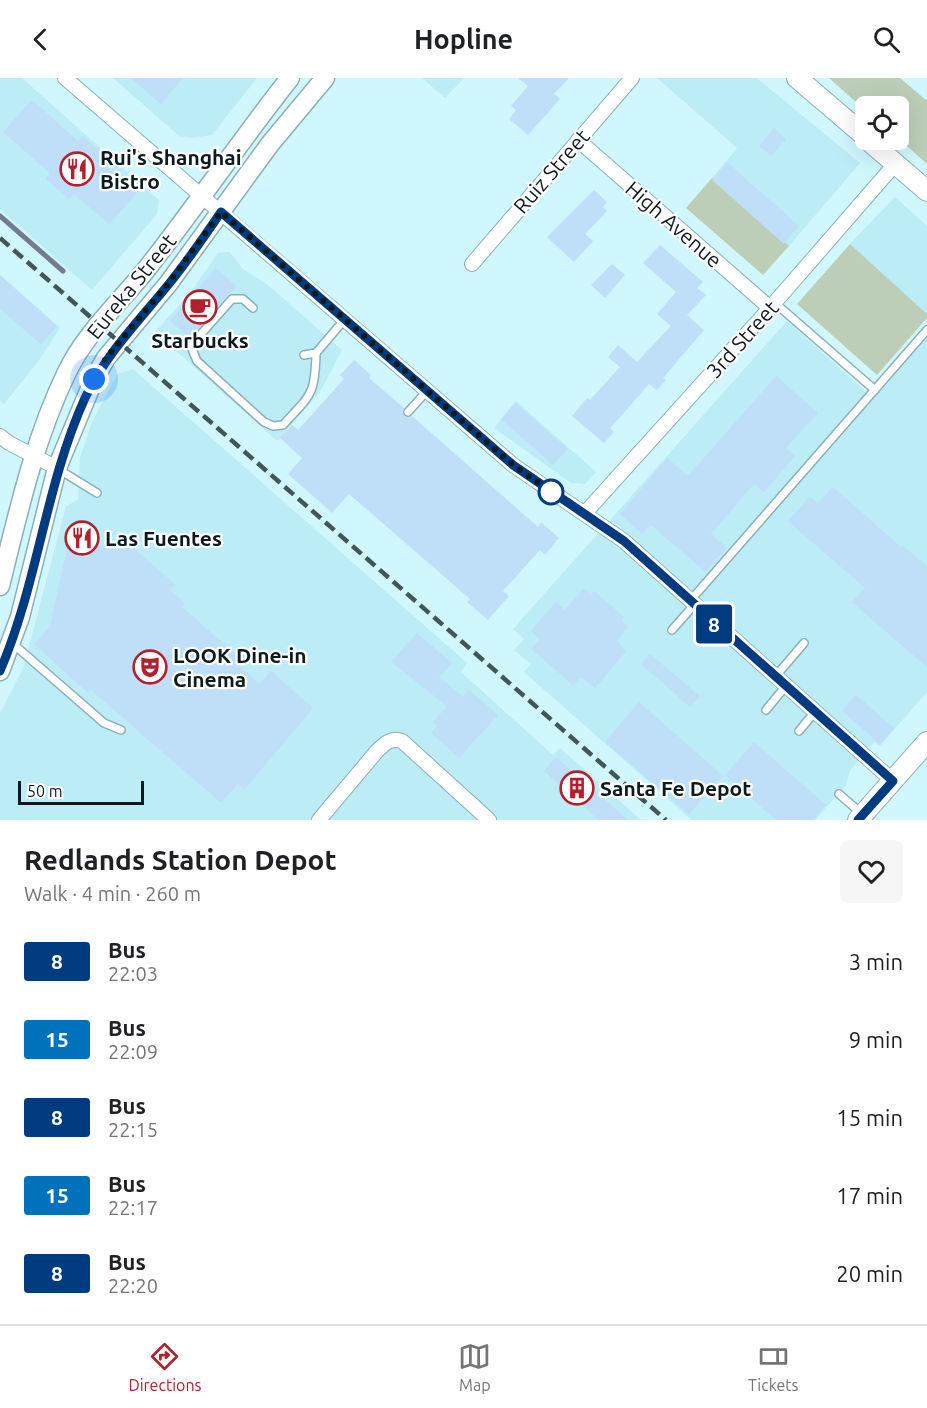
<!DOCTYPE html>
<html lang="en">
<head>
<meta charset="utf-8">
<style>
	:root { --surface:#fff; --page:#f6f6f6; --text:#202124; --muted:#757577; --line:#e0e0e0; --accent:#b2202e }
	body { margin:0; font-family:Ubuntu,sans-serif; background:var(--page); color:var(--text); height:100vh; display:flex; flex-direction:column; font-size:22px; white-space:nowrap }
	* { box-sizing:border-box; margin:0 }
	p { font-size:20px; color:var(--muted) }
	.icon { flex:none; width:33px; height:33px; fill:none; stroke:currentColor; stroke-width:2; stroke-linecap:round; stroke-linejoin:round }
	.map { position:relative; height:742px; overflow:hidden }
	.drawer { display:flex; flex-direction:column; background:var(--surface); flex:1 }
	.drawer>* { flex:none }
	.badge { padding:0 12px; border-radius:4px; font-size:21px; line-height:39px }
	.controls { position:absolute; left:855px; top:18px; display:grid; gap:12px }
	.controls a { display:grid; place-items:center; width:54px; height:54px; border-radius:9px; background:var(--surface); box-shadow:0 6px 24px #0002; font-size:30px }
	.scale { position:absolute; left:18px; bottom:15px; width:126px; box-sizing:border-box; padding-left:6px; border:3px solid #0c1a1d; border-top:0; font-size:16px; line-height:21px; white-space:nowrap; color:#0c1a1d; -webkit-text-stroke:4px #fff; paint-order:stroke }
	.you { position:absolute; width:30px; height:30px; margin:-15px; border:4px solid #fff; border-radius:50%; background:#1a73e8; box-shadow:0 0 0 9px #1a73e833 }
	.map>.badge { position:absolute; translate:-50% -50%; box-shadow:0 0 0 3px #fff }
	.round { display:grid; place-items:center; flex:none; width:63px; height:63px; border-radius:9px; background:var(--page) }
	.summary { display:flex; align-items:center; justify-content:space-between; height:102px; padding:0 24px }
	h1 { font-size:28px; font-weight:700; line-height:45px }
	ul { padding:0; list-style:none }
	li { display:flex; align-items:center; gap:18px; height:78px; padding:0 24px }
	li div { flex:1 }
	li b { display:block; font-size:22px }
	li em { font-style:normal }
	li .badge { min-width:66px; font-weight:700; text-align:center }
	header { display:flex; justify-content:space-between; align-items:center; height:78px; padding:0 24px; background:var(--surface); font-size:27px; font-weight:700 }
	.tabs { display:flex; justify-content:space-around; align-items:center; height:84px; border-top:2px solid var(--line); background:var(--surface); font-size:16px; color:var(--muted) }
	.tabs a { display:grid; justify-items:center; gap:3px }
	.tabs .active { color:var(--accent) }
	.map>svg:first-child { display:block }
	.built { fill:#bcecf5 }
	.green { fill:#bcceb8 }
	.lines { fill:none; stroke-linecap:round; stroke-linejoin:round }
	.stream { stroke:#737b93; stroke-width:5 }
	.building { fill:#bfdef8 }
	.service-casing { stroke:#8aafb5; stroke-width:10 }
	.minor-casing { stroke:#8aafb5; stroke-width:16 }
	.tertiary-casing { stroke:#8aafb5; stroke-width:21 }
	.secondary-casing { stroke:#8aafb5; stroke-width:22 }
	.service { stroke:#fff; stroke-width:7 }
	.minor { stroke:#fff; stroke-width:14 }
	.tertiary { stroke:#fff; stroke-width:18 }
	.secondary { stroke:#fff; stroke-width:20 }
	.rail { stroke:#42565a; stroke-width:4.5; stroke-dasharray:12 6; stroke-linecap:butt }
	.line-casing { stroke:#fff; stroke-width:14 }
	.line { stroke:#003b80; stroke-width:9 }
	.walk { stroke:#0c1a1d; stroke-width:6; stroke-dasharray:0 10.8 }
	.stop-dot { fill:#fff; stroke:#003b80; stroke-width:3 }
	.labels { text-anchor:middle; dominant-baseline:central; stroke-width:4.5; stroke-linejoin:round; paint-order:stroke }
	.poi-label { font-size:21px; font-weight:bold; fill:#0c1a1d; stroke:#fff; text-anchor:start }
	.street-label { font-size:21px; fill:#0c1a1d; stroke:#fff }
</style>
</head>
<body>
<header><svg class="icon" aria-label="back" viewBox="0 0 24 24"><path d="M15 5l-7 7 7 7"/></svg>Hopline<svg class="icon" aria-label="search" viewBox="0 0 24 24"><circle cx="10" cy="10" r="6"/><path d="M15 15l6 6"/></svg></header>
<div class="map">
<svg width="927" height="742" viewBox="0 0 927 742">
	<rect width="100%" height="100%" fill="#d0f7fe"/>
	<g class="built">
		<path d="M0,0H22L159,122L157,136L92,212L0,131Z"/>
		<path d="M113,0H257L212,57L191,60L179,58Z"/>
		<path d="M422,0H464L445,20Z"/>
		<path d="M657,0H757L860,85L789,168L712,100L737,70Z"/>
		<path d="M895,119L927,148V236L850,166Z"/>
		<path d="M230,174L243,191L268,207L342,272L320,314L277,363L155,254L190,215L218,175Z"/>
		<path d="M0,197L60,250L37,285L4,326L0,322Z"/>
		<path d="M787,243L873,320L927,260V614L880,668L874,664L850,693L846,707L815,742H692L524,594L531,586L514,572L524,561L513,551Z"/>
		<path d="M133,291L467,585L461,594L553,677L560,670L641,742H0V635L23,591L66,428L78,422L80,380L92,344L117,296Z"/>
		<path d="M516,323L596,394L585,406L571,405L494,350Z"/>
	</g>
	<g class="green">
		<path d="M829,0H900L927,23V86L899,61L898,28H866L865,32Z"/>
		<path d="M712,100L789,168L763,197L686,130Z"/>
		<path d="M850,166L927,236V240L877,297L797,226Z"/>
	</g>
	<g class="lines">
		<path class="stream" d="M0,138L63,193"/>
	</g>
	<g class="building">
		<path d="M131,0H183L161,26Z"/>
		<path d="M518,0H569L554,16L560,21L528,57L509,41L516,32L511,28L528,8Z"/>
		<path d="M32,22L78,63L83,58L106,79L101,84L137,115L109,146L74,116L69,121L46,101L50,95L3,54Z"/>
		<path d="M774,50L786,61L771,78L759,68Z"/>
		<path d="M727,84L799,148L784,166L712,102Z"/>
		<path d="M594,112L607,124L603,129L607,133L585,156L593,163L574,184L547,159Z"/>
		<path d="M660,167L703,204L697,210L706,217L687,237L704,252L663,300L666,302L657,312L649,306L614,346L610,350L614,354L604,365L572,338L587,320L590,322L620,289L608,279L618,267L637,284L671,248L657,236L676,214L643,185Z"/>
		<path d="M612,186L625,197L605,220L591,207Z"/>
		<path d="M216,190L236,208L190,260L170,243Z"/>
		<path d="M0,197L57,248L41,266L0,231Z"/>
		<path d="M354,282L371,297L369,300L404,330L405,339L412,338L538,449L541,444L559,460L545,477L540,472L503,513L509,518L488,542L467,524L470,521L349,416L332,435L288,396L302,380L280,360L292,347L298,352L344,301L340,297Z"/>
		<path d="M776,298L818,335L786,370L795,378L764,414L754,406L711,456L727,470L706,494L651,447L642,456L620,436L667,380L688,398Z"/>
		<path d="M515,325L568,371L553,387L501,341Z"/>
		<path d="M833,409L901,469L903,468L927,488V589L852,524L865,510L788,443L810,419L818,425Z"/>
		<path d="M75,447L103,471L107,465L117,472L121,469L131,468L175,506L170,512L185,525L182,529L240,580L236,585L260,606L271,593L313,630L245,711L238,706L221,725L91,612L88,615L34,566L50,548L69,461L64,459Z"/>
		<path d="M584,510L592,516L594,513L624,539L621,543L628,549L617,563L626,573L595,610L581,599L573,607L531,571L540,561L531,553L556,524L565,532Z"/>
		<path d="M417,555L452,585L439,599L463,619L469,612L498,637L459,680L431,655L437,648L433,644L447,628L391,584Z"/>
		<path d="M650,576L700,618L690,629L641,586Z"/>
		<path d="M856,617L894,650L880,666L842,633Z"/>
		<path d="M639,624L723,698L689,736L605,664Z"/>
		<path d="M754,664L826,727L813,742H776L725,697Z"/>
		<path d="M556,679L628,742H599L582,727L544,693Z"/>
	</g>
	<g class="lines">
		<g class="service-casing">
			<g id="service">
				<path d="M775,225L875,312"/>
				<path d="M253,230L243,221H232L194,264L192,271L197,283L264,344L273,348L283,347C311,316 315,318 316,275"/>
				<path d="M304,277L316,275L345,241"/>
				<path d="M408,334L427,313"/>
				<path d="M58,391L97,415"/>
				<path d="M690,523L927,252"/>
				<path d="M672,552L694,527"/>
				<path d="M12,565L104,645L121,652"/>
				<path d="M775,599L804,565"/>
				<path d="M766,632L785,609"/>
				<path d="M799,653L814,635"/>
				<path d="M839,716L861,735"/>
			</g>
		</g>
		<g class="minor-casing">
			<g id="minor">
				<path d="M65,0L513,387L624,463L893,703"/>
				<path d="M578,62L770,230"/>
				<path d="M472,186L632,0"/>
				<path d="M0,358L9,365L57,390"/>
				<path d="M585,435L770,230L896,85"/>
				<path d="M319,742L377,673C384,666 391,659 402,663L489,742"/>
			</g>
		</g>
		<g class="tertiary-casing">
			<g id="tertiary">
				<path d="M0,508C18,435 34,362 67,294C85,256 118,226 145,193C195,130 240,63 290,0"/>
				<path d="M0,593L20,539L57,390L94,301L106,280L168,206L270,66L325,0"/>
			</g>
		</g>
		<g class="secondary-casing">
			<g id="secondary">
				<path d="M797,0L866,59"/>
				<path d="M868,62L927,113"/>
				<path d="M858,742L927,664"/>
			</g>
		</g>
		<use href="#service" class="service"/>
		<use href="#minor" class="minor"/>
		<use href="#tertiary" class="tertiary"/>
		<use href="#secondary" class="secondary"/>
		<path class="rail" d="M0,160L666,742"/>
	</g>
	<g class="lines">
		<g class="line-casing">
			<path id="line" d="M0,593C38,505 45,408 85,320C105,277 138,244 168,207C187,184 204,159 221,134L513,387L624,463L893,703L858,742"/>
		</g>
		<use href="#line" class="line"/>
		<path class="walk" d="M94,301L106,280L168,206L221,134L513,387L556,417L551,414"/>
	</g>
	<defs>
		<g id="restaurant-ring" transform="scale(1.725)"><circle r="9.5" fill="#fff" stroke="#b2202e" stroke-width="1.5"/><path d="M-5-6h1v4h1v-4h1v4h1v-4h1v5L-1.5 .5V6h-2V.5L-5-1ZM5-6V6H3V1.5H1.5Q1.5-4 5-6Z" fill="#b2202e"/></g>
		<g id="cafe-ring" transform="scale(1.725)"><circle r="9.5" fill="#fff" stroke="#b2202e" stroke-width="1.5"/><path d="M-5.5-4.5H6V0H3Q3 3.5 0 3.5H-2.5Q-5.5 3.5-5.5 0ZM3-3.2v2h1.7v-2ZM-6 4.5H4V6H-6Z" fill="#b2202e"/></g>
		<g id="theatre-ring" transform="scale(1.725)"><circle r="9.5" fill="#fff" stroke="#b2202e" stroke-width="1.5"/><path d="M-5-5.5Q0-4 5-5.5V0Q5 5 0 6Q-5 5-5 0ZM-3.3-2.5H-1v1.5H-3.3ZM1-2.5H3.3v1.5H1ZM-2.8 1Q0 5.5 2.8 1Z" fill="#b2202e"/></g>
		<g id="building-ring" transform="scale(1.725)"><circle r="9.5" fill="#fff" stroke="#b2202e" stroke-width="1.5"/><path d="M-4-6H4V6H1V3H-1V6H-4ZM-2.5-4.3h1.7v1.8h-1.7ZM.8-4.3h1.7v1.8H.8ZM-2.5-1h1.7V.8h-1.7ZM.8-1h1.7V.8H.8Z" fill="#b2202e"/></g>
	</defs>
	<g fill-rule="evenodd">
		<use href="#restaurant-ring" x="77" y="91"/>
		<use href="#cafe-ring" x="200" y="229"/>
		<use href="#restaurant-ring" x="82" y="460"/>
		<use href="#theatre-ring" x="150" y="589"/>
		<use href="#building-ring" x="577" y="710"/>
	</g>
	<circle class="stop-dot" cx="551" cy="414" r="12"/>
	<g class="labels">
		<g class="poi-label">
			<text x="100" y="79">Rui's Shanghai<tspan x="100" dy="24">Bistro</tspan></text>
			<text x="200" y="262" text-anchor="middle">Starbucks</text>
			<text x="105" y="460">Las Fuentes</text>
			<text x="173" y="577">LOOK Dine-in<tspan x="173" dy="24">Cinema</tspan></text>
			<text x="600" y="710">Santa Fe Depot</text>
		</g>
		<g class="street-label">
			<text transform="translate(551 93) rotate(-49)">Ruiz Street</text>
			<text transform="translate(674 146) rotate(41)">High Avenue</text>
			<text transform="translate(131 208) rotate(-51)">Eureka Street</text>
			<text transform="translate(742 261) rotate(-48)">3rd Street</text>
		</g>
	</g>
</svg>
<div class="controls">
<a><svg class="icon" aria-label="locate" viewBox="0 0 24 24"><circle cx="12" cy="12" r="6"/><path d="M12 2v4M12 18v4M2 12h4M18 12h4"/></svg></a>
</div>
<div class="scale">50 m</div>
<div class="you" style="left:94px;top:301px"></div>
<b class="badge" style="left:714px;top:546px;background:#003b80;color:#fff">8</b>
</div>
<section class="drawer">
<div class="summary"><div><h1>Redlands Station Depot</h1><p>Walk · 4 min · 260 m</p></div><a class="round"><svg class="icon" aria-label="heart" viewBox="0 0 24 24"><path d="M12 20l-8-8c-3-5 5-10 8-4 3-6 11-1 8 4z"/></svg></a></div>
<ul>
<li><span class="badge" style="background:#003b80;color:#fff">8</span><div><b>Bus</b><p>22:03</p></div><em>3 min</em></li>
<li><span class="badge" style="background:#0072bc;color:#fff">15</span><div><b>Bus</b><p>22:09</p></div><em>9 min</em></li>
<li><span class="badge" style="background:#003b80;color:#fff">8</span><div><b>Bus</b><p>22:15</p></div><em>15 min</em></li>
<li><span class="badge" style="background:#0072bc;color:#fff">15</span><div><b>Bus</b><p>22:17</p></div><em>17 min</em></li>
<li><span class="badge" style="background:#003b80;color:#fff">8</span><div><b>Bus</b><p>22:20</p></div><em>20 min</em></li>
</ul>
</section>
<nav class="tabs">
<a class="active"><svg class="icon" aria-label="directions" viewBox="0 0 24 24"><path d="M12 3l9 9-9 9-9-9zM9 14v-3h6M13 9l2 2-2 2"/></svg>Directions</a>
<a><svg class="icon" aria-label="map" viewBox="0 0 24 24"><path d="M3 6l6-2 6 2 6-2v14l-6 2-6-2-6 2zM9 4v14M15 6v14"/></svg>Map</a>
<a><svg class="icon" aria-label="tickets" viewBox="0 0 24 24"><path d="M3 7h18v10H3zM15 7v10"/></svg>Tickets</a>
</nav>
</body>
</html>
